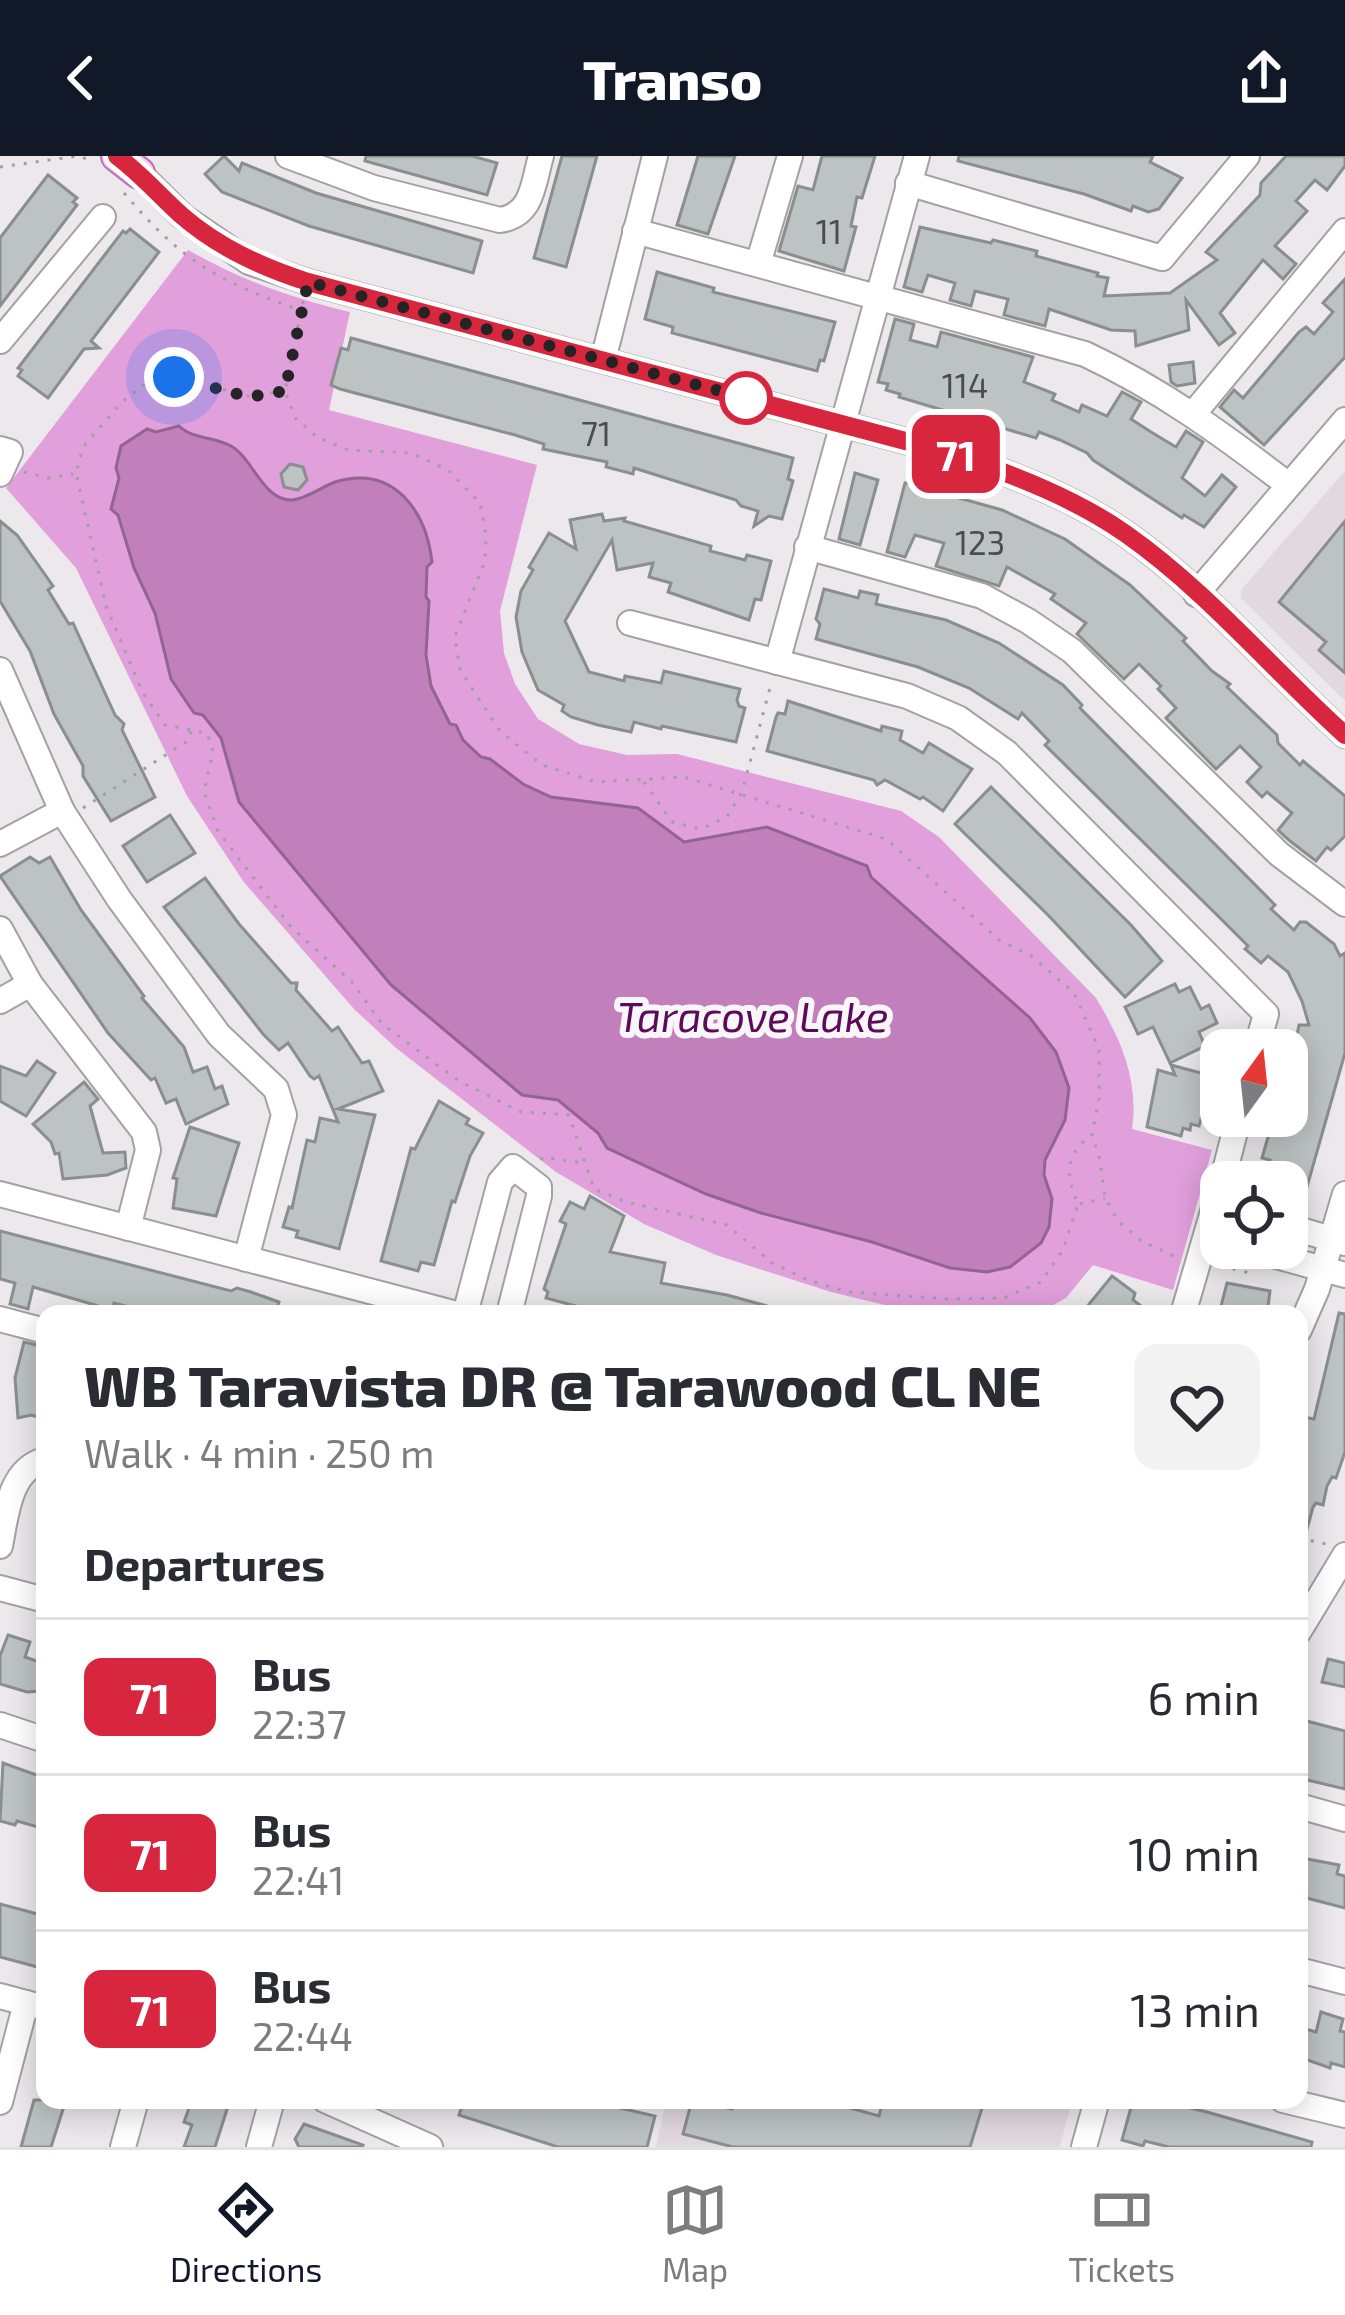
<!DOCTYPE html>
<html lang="en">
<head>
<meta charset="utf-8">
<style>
	:root { --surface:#fff; --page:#f2f2f3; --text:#2b2b33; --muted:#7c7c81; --line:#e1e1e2; --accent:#111827 }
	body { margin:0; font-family:"Exo 2",sans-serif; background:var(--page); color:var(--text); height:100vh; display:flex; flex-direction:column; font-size:45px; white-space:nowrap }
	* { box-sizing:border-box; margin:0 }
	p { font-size:39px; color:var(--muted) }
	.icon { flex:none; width:66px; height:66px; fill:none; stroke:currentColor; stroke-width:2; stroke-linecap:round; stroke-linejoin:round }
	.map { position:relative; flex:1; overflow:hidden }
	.sheet { position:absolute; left:36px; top:1149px; width:1272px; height:804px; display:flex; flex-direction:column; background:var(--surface); border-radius:24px; box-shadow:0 6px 30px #0003 }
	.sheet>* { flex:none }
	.badge { padding:0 24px; border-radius:18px; font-size:42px; line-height:78px }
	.needle { width:78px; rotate:15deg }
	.fabs { position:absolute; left:1200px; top:873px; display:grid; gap:24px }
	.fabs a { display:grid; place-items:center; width:108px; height:108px; border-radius:24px; background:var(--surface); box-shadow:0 6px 30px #0003; font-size:60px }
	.you { position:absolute; width:60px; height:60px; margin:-30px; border:9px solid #fff; border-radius:50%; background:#1a73e8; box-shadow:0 0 0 18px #1a73e833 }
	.map>.badge { position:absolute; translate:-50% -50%; box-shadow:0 0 0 6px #fff }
	h2 { padding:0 48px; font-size:45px; line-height:108px }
	.round { display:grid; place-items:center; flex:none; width:126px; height:126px; border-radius:24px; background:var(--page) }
	.head { display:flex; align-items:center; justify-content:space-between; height:204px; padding:0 48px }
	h1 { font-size:57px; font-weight:800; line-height:90px }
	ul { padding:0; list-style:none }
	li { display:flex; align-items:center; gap:36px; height:156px; padding:0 48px; border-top:3px solid var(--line) }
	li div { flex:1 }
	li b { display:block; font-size:45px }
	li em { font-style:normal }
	li .badge { min-width:132px; font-weight:700; text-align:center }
	header { display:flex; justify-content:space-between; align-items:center; height:156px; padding:0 48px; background:var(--accent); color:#fff; font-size:54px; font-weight:800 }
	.menu { display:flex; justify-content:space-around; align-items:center; height:168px; border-top:3px solid var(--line); background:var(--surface); font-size:33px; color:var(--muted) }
	.menu a { display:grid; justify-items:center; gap:6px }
	.menu .selected { color:var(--accent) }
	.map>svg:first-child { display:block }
	.built { fill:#e2d8e0 }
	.green { fill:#e19fdc }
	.water { fill:#c180bc; stroke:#92648f; stroke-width:3 }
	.building { fill:#bdc3c3; stroke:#898e8e; stroke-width:3 }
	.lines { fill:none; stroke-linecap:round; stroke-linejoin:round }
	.minor-casing { stroke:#a4a1a4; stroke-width:28 }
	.major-casing { stroke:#b277ae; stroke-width:34 }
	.path { stroke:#a29fa1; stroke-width:3; stroke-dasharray:3 9; stroke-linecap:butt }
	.minor { stroke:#fff; stroke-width:24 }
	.major { stroke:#fec8fb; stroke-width:30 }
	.line-casing { stroke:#fff; stroke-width:27 }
	.line { stroke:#d7263d; stroke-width:18 }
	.walk { stroke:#252425; stroke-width:12; stroke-dasharray:0 21.6 }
	.stop-dot { fill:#fff; stroke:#d7263d; stroke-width:6 }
	.labels { text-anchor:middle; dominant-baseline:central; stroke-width:12; stroke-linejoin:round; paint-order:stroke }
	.number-label { font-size:33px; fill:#4b4c4c }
	.water-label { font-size:42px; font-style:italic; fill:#5c0b5a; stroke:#f9f6f9 }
</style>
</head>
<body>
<header><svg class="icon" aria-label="back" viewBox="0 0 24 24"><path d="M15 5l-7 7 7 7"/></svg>Transo<svg class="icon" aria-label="share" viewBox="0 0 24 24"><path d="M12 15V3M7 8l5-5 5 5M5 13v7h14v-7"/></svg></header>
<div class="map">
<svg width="1345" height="1991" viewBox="0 0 1345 1991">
	<rect width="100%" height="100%" fill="#ece8eb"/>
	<g class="built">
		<path d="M1345,315V545L1241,442V434Z"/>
		<path d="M666,1944H1072L1060,1991H656Z"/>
	</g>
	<path class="green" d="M188,94C241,124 291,142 350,156L329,254L537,309L500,455L504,497L515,528L538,563L579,588L627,599L677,598L901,655L939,681L1096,842C1121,883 1139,925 1132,973L1212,994L1173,1134L1093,1109L1066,1142L1037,1158H922L831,1136L716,1099L644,1068L556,1016L396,892L354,853L243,725L187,640L76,412L6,332Z"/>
	<path class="water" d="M179,270C192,283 215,281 231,290C253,302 263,345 292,344C307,343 321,331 335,326C394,308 426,355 432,406L427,411L426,441L429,445L426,499L431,530L450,568L456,569L463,584L481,601L490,603L523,628L551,641L638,652L684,686L767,671L867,710L871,721L1030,862L1056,896L1069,932L1065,964L1045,1004L1044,1019L1052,1043L1049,1071L1041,1087L1010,1111L987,1116L950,1112L872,1086L761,1057L706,1038L607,992L598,977L558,944L522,939L391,829L239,646L221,582L203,559L194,557L171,523L155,457L134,412L118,359L111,353L119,322L116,312L121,290L147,273L156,276Z"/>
	<g class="building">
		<path d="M224,0L239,15L242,7L316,37L482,85L473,117L309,70L222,36L205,18Z"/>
		<path d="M366,0H472L497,7L487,39L365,5Z"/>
		<path d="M562,0H597L566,111L534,102Z"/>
		<path d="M698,0H735L708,78L677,69Z"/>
		<path d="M822,0H875L862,42L857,41L851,70L856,71L844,115L779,95L798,30L813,34Z"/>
		<path d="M959,0H1153L1150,6L1182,22L1159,53L1148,56L1133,50L1131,55L1084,38L958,5Z"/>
		<path d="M1286,0H1345V10L1327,34L1315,24L1296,45L1307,55L1275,90L1296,108L1283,123L1263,104L1220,157L1235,177L1219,189L1186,144L1189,174L1136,190L1135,175L1111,174L1049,153L1045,170L1004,159L1008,143L975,135L971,150L950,144L955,127L928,119L922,136L904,131L920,71L991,87L993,84L1037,95L1036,100L1098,117L1097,120L1108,122L1104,140L1170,137L1217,104L1206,96L1260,39L1261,27Z"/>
		<path d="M48,19L77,42L73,46L77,49L0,150V82Z"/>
		<path d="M130,73L159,96L91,185L99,192L84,193L48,242L18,220L22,214L18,212L123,75L126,77Z"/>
		<path d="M657,116L714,132L713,136L835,166L824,205L820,204L817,215L672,177L673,171L645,163Z"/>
		<path d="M1345,123V201L1264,289L1220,251L1234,234L1243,242L1299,176L1306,171L1314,178L1333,156L1323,147Z"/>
		<path d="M895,163L914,168L910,184L937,191L941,176L1033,201L1024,226L1055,238L1052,244L1079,256L1082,249L1107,260L1122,236L1141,246L1131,263L1151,276L1176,291L1186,275L1203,286L1182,322L1205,340L1222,319L1236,331L1204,371L1184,359L1182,362L1093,304L1087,297L1060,284L1039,276L1036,282L899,241L900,238L886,234L888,228L878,226Z"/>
		<path d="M351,182L793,302L788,323L793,325L782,363L769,360L754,370L758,355L741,350L736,344L634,312L633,318L606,311L607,306L543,293L544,288L515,279L340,233L331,229L341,192L348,194Z"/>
		<path d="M1193,206L1195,227L1177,230L1171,226L1169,209Z"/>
		<path d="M290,308L303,311L307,324L298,334L284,331L281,318Z"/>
		<path d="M855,317L878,324L860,389L839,383Z"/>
		<path d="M905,327L1002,354L1065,383L1130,429L1186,482L1183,485L1212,515L1230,528L1227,531L1277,579L1278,587L1300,609L1303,605L1345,640V680L1331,694L1327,691L1316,705L1290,685L1278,674L1292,657L1267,636L1262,641L1247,626L1261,611L1240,590L1216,613L1166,562L1176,552L1158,533L1161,530L1139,508L1124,523L1077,478L1086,467L1051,443L1055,438L1007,411L999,430L936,410L944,387L915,379L905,401L887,396Z"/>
		<path d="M602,358L604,365L625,362L624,365L711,390L710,395L745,404L747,399L771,405L761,444L755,443L749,464L668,436L671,427L649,421L653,407L617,414L612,384L565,465L589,516L624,525L625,520L661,527L664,515L740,533L737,544L739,550L745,552L736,586L662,570L661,573L634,566L631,576L598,569L571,561L562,555L564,549L538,534L522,496L516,461L521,435L533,414L529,411L549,377L576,393L570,364Z"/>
		<path d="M0,365L17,379L53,430L48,434L69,468L73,467L115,559L124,568L122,574L155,641L111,665L83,620V610L54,558L30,495L0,445Z"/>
		<path d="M1345,365V517L1319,494L1326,486L1279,446Z"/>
		<path d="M824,433L858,442L860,435L878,439L876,448L946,464L999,487L1063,529L1082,549L1080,552L1275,749L1271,753L1294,774L1300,766H1306L1334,788L1340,800L1345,797V897L1303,1045L1287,1041V1026H1265L1270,1004L1262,1002L1274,960H1287V929L1299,869H1309L1302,845L1288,816L1268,800L1261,807L1245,793L1248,790L1219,761L1045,589L1049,585L1022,557L1018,563L969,532L918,511L816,483L820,468L816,463Z"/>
		<path d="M788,545L881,575L882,570L902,575L900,584L923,597L929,587L972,613L943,655L923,641L920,643L885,624L877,629L874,624L767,595L776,561L778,557L785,558Z"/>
		<path d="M991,631L1131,769L1162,805L1125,841L1049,760L955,668Z"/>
		<path d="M170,659L195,697L147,726L123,690Z"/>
		<path d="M30,701L39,707L50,701L81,754L144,840L142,842L184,891L193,916L207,911L215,933L222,930L228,948L186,968L176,943L166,947L155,922L151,924L108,877L0,720Z"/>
		<path d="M205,722L239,768L291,827H297L296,834L332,875L338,871L362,907L369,905L383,935L338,953L375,959L339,1093L296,1081L298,1075L283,1071L289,1051L292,1052L307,984L315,986L320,962L338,966L319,920L314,923L310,920L288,887L279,894L263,878L164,751Z"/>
		<path d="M1175,828L1179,836L1190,831L1201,853L1209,849L1217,867L1199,876L1205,890L1170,907L1153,871L1138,878L1125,851Z"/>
		<path d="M37,905L55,917L26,960L0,945V910L26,920Z"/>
		<path d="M1171,909L1205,918L1203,926L1211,928L1199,970L1191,968L1190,974L1183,972L1181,980L1147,971L1158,914L1175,919Z"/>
		<path d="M84,926L98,943L90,950L103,997L125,996L126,1012L107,1019L63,1023L59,997L55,998L51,986L33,968Z"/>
		<path d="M439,945L469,963L466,968L483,977L470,1000L455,1046L452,1045L434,1109L421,1106L418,1115L381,1105L411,992L415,993Z"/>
		<path d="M190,971L239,987L216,1060L173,1052L177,1023L173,1022Z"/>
		<path d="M590,1040L624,1060L610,1096L665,1107L661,1127L727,1139L778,1153L777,1158H605L546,1142L548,1136L544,1133L566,1068L560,1065L570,1046L584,1053Z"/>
		<path d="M0,1075L231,1135L237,1132L251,1136L279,1146L275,1158H157L114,1147L112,1154L33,1131L28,1153L10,1148L15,1127L0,1123Z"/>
		<path d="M1112,1120L1135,1137L1133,1144L1152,1158H1081Z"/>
		<path d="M1227,1127L1270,1135L1267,1158H1219Z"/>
		<path d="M1339,1157L1345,1158V1296L1336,1322L1332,1321L1327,1330L1323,1349L1316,1347L1313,1351L1304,1384L1299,1383V1260L1314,1263Z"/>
		<path d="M24,1186L45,1191V1263L31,1259L18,1262L15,1222Z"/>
		<path d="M8,1479L30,1486L25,1501L45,1508L40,1535L27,1536L0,1528V1500Z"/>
		<path d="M1328,1503L1345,1507V1531L1322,1526Z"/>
		<path d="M1299,1563L1345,1575V1633L1299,1622Z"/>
		<path d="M3,1607L45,1622V1673L17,1665L15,1669L0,1665Z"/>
		<path d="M1302,1702L1339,1709L1337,1718L1345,1720V1752L1299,1740Z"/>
		<path d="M0,1748L45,1760V1813L0,1801Z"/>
		<path d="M1321,1856L1343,1863L1340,1875L1345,1876V1911L1331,1907L1330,1912L1299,1901V1871L1316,1876Z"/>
		<path d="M34,1944H66L51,1991H21Z"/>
		<path d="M192,1944H230L215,1991H184L192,1969L184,1966Z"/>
		<path d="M464,1944H572L594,1951L595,1946L655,1960L647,1991H558L459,1959Z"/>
		<path d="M692,1944L732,1953L735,1944H821L879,1960L883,1944H979L978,1948L983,1949L970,1991H733L683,1978Z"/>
		<path d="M1133,1944H1158L1207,1956L1312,1986L1311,1991H1169L1145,1985L1143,1990L1122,1984Z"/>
		<path d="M304,1968L363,1989L362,1991H299L295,1983Z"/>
	</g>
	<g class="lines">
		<g class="minor-casing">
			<g id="minor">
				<path d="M288,0L374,32L500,64C533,59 533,28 541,0"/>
				<path d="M139,17L182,60L249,106L308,126L958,299C1015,320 1075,342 1126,378C1206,434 1272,513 1345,579"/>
				<path d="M908,27L1162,102L1247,0"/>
				<path d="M635,75L1085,198C1160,233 1222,278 1287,328"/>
				<path d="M758,108L790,0"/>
				<path d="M0,185L103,61"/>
				<path d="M603,204L655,0"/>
				<path d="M1194,257L1345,75"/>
				<path d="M0,293L10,296L0,318"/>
				<path d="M807,391L982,440L1028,465L1072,495L1279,698L1345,748"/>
				<path d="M1196,438L1345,264"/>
				<path d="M630,467L907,540L958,562L1007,597L1266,858L1256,894"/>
				<path d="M777,506L917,0"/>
				<path d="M0,514L62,655L119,743L219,879L276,933L284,959L246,1103"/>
				<path d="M0,688L62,655"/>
				<path d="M0,773L30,828L144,976L148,994L128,1072"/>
				<path d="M0,845L30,828"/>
				<path d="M1222,1026L1239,960"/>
				<path d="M0,1038L457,1158"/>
				<path d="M1287,1070L1345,1087"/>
				<path d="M1247,1092L1345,1119"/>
				<path d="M465,1158L500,1026L513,1011L539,1031V1040L509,1158"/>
				<path d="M1183,1158L1221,1028"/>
				<path d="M0,1163L45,1175"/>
				<path d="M1299,1174L1317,1133L1345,1038"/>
				<path d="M0,1390C6,1360 9,1313 45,1304"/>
				<path d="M0,1432L45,1444"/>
				<path d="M1299,1475L1345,1399"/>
				<path d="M0,1569L45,1584"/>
				<path d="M1299,1650L1345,1663"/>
				<path d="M1299,1814L1345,1826"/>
				<path d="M0,1840L45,1852"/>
				<path d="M325,1944L430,1991"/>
				<path d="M1283,1944L1345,1959"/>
				<path d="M0,1946L26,1847"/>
				<path d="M123,1991L136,1944"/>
				<path d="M259,1991L272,1944"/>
				<path d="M1084,1991L1097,1944"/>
			</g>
		</g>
		<g class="major-casing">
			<path id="major" d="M117,0L139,17"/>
		</g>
		<g class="path">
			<path d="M0,11L78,0L93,5"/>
			<path d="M124,37C181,104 215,124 297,153"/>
			<path d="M303,145L285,235L295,262L317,281L348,294L411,297L448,314L480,347L486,380L485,405L455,480L460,514L500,575L542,609L596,626L684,621L886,683L999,784L1033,801L1074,837L1099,893V943L1092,979L1100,1004L1105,1042L1118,1065L1141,1085L1178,1102"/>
			<path d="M285,235L249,240L174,221L149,225L122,246L83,291L76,317L106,450L143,537L165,569L207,577L213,595L204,636L218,675L291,771L352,826L382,868L459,925L521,956L569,959L594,1033L626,1046L727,1069L772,1107L808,1124L848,1136L948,1143L1004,1142L1041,1126L1063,1094L1078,1048C1065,1020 1065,997 1092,979"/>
			<path d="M24,316L48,322L73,318"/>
			<path d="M644,626L672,666L701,673L727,661L742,636L771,528"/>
			<path d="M83,652L189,584L191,575"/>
			<path d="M541,1004L543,1001L583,1007"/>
			<path d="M1080,1048L1105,1042"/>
			<path d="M1221,1110L1250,1117"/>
			<path d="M1299,1382L1326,1388"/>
		</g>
		<use href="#minor" class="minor"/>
		<use href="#major" class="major"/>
	</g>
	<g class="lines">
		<g class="line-casing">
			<path id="line" d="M117,0C141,18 159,39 181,59C219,92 262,111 308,126L958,299C1015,320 1075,342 1126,378C1206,434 1272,513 1345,579"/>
		</g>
		<use href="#line" class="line"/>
		<path class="walk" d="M174,221L249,241L285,235L308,126L762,246L746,242"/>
	</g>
	<circle class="stop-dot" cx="746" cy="242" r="24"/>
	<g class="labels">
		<g class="number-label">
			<text x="829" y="75">11</text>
			<text x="965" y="229">114</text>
			<text x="596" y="277">71</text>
			<text x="980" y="386">123</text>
		</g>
		<g class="water-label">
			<text x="753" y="859">Taracove Lake</text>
		</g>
	</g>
</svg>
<div class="fabs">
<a><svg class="needle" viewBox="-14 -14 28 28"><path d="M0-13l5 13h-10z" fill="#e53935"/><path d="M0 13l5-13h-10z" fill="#7c7c81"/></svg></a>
<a><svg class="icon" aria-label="locate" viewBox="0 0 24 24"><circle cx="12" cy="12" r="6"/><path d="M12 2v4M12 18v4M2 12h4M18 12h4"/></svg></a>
</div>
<div class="you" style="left:174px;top:221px"></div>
<b class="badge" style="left:956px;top:298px;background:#d7263d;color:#fff">71</b>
<section class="sheet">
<div class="head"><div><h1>WB Taravista DR @ Tarawood CL NE</h1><p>Walk · 4 min · 250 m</p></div><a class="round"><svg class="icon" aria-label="heart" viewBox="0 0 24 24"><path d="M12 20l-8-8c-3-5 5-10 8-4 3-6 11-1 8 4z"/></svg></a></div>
<h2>Departures</h2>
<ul>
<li><span class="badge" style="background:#d7263d;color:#fff">71</span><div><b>Bus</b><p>22:37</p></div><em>6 min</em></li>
<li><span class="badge" style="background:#d7263d;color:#fff">71</span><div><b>Bus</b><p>22:41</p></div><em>10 min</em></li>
<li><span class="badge" style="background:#d7263d;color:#fff">71</span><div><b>Bus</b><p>22:44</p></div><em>13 min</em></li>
</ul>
</section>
</div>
<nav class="menu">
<a class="selected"><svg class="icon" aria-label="directions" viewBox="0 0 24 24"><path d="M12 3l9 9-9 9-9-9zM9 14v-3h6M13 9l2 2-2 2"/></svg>Directions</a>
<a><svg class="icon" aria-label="map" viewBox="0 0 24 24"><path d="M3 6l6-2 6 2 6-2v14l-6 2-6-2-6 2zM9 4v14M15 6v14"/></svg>Map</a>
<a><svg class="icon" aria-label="tickets" viewBox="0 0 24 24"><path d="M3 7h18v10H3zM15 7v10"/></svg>Tickets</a>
</nav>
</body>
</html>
